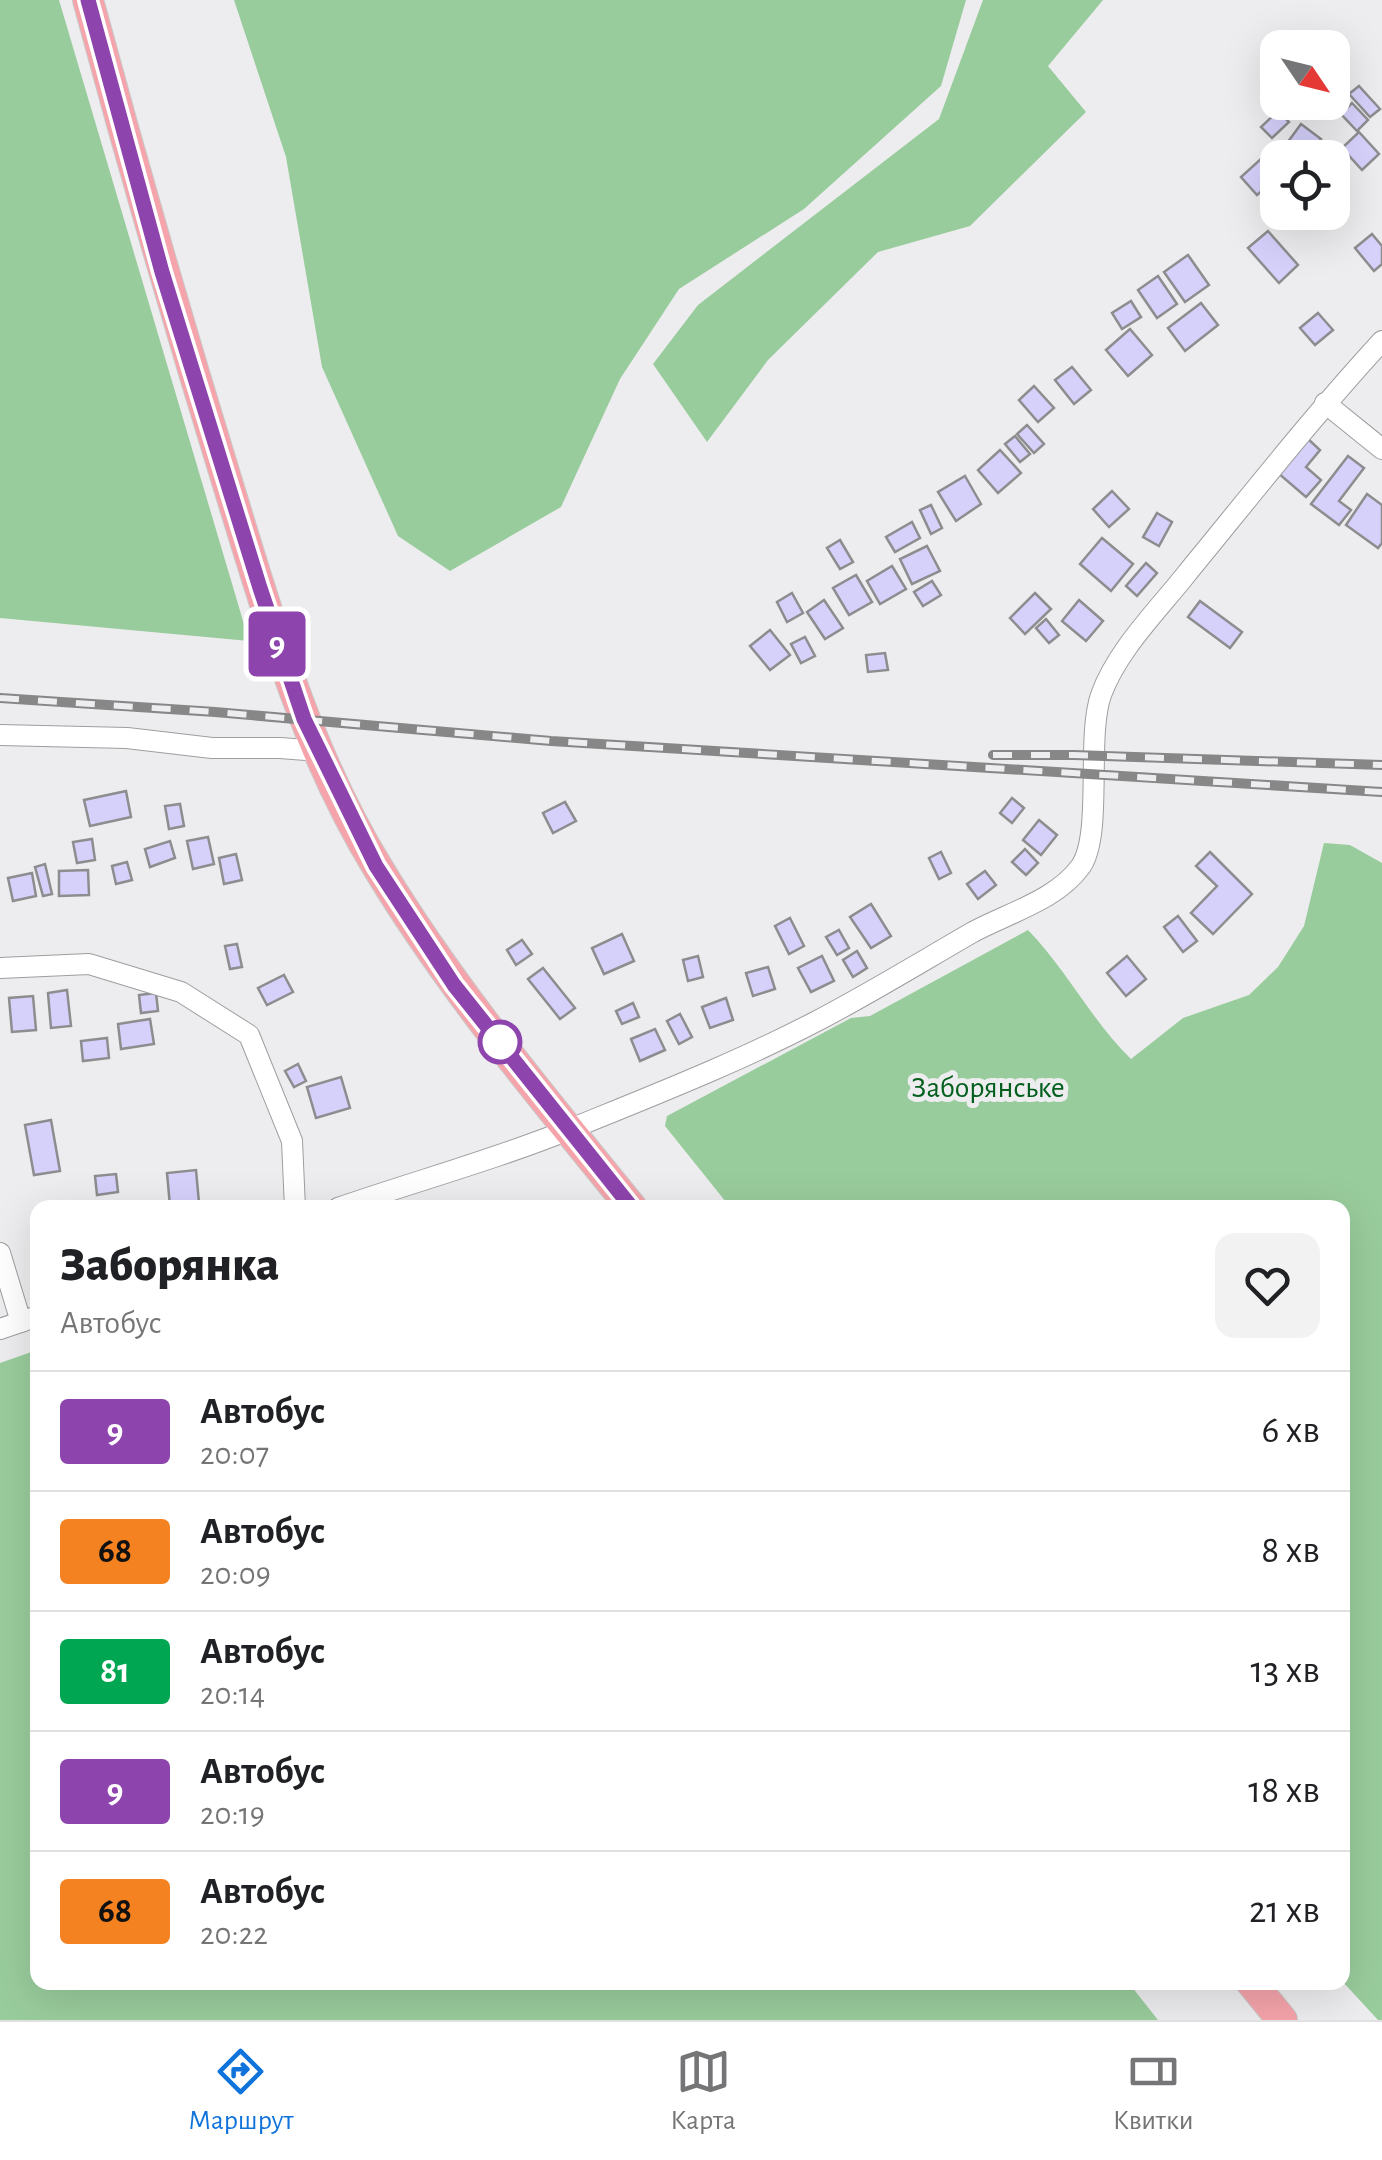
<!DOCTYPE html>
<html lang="uk">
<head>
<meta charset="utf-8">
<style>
	:root { --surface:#fff; --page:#f2f2f2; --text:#202124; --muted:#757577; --line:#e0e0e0; --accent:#0f73db }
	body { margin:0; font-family:"Alegreya Sans",sans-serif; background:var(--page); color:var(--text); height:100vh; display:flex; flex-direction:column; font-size:38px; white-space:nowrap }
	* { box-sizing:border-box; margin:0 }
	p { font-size:32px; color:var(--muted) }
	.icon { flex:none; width:55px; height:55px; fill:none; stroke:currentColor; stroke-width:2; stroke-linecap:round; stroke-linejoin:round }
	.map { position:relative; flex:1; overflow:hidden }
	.panel { position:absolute; left:30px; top:1200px; width:1320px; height:790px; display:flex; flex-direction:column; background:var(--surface); border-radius:20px; box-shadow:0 10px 40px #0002 }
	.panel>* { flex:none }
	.badge { padding:0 20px; border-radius:8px; font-size:35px; line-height:65px }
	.needle { width:65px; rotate:125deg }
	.controls { position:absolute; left:1260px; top:30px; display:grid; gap:20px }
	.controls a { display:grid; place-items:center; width:90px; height:90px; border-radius:20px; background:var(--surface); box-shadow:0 10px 40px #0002; font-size:50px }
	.map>.badge { position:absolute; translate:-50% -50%; box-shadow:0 0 0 5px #fff }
	.round { display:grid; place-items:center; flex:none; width:105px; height:105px; border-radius:20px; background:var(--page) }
	.overview { display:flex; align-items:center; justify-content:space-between; height:170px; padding:0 30px }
	h1 { font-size:48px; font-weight:800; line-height:75px }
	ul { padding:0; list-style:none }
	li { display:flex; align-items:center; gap:30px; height:120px; padding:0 30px; border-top:2px solid var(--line) }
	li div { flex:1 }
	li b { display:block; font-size:38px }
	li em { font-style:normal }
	li .badge { min-width:110px; font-weight:700; text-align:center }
	.menu { display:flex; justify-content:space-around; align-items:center; height:140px; border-top:2px solid var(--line); background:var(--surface); font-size:28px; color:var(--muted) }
	.menu a { display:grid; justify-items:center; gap:5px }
	.menu .selected { color:var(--accent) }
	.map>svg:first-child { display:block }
	.green { fill:#99cc9c }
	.building { fill:#d5d1fb; stroke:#8d8d8f; stroke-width:2.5 }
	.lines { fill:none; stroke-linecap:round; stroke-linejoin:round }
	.minor-casing { stroke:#9e9ea0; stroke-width:22 }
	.highway-casing { stroke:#cacaca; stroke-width:32 }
	.minor { stroke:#fff; stroke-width:20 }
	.highway { stroke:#f5a4ab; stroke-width:30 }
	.rail-casing { stroke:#878788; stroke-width:10 }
	.rail { stroke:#ededef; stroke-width:6; stroke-dasharray:19; stroke-linecap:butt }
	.line-casing { stroke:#fff; stroke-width:22 }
	.line { stroke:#8e44ad; stroke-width:15 }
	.stop-dot { fill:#fff; stroke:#8e44ad; stroke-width:5 }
	.labels { text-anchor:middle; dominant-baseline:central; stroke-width:10; stroke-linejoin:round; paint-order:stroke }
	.park-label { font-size:30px; fill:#035f1d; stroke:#ededef }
</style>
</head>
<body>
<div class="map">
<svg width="1382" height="2020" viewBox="0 0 1382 2020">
	<rect width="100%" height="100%" fill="#ededef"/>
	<g class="green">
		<path d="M0,0H59L249,641L0,618Z"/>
		<path d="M234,0H966L941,86L804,209L679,289L620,379L561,507L450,571L398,536L322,367L286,157Z"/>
		<path d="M983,0H1103L1048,66L1086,112L970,226L878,252L768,360L707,442L653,364L698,305L939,119Z"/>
		<path d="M1324,843L1350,845L1382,863V2020H1378L1342,1981V1208L730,1207L665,1126L667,1116L851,1018L870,1016L1028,930C1067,970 1091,1020 1131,1059L1183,1018L1249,995L1278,967L1304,926Z"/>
		<path d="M37,1350L38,1982H1128L1158,2020H0V1363Z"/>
	</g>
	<g class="building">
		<path d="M1359,86L1380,109L1370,117L1349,94Z"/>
		<path d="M1352,103L1368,120L1357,131L1341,114Z"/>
		<path d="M1278,111L1289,122L1272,138L1261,127Z"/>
		<path d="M1301,124L1321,139L1308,158H1293L1282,150Z"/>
		<path d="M1359,132L1379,154L1362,170L1342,148Z"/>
		<path d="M1263,157L1278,177L1257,195L1241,177Z"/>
		<path d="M1268,231L1298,265L1279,283L1248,248Z"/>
		<path d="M1372,234L1382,246V264L1374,271L1355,248Z"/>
		<path d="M1188,255L1209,285L1185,302L1164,272Z"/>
		<path d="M1158,276L1177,304L1157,318L1138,290Z"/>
		<path d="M1131,301L1141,317L1122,329L1112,313Z"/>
		<path d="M1201,303L1218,325L1185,351L1168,328Z"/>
		<path d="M1318,313L1333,330L1315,345L1300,328Z"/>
		<path d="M1130,329L1152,355L1128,376L1106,350Z"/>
		<path d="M1072,367L1091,390L1074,404L1055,380Z"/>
		<path d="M1034,386L1054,408L1038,422L1019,400Z"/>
		<path d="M1027,425L1044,444L1034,453L1017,434Z"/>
		<path d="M1015,436L1030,454L1020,462L1005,444Z"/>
		<path d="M1308,439L1320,450L1306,467L1321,480L1306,497L1278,473Z"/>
		<path d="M1000,450L1021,473L998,493L978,470Z"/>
		<path d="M1348,456L1364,468L1339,501L1351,510L1339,525L1311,504Z"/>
		<path d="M965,476L981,504L956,521L938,492Z"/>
		<path d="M1112,491L1129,509L1109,527L1093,509Z"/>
		<path d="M1367,494L1382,505V543L1378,548L1346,525Z"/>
		<path d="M931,505L942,528L931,534L920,510Z"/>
		<path d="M1157,513L1172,522L1159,546L1143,537Z"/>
		<path d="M912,522L920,538L895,552L886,537Z"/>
		<path d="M1102,538L1133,564L1111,591L1080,564Z"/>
		<path d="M840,540L853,562L840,569L827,548Z"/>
		<path d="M927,546L940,571L912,584L900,559Z"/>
		<path d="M1146,563L1157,573L1137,596L1126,586Z"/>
		<path d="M892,566L906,589L880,604L867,581Z"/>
		<path d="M856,575L872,602L849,615L833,588Z"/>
		<path d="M932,581L941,595L923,606L914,592Z"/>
		<path d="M792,593L803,613L787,622L777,602Z"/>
		<path d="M1035,593L1051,609L1025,634L1010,618Z"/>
		<path d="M824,600L843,628L825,639L807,612Z"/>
		<path d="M1079,600L1103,621L1086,641L1062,621Z"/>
		<path d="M1200,601L1242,632L1230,648L1188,617Z"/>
		<path d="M1046,619L1059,635L1049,643L1036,628Z"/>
		<path d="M770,630L790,655L770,670L750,646Z"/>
		<path d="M805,637L815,656L801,663L791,644Z"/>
		<path d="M885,653L888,670L868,672L866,655Z"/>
		<path d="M126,791L131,817L90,826L84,800Z"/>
		<path d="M1012,798L1024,808L1012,823L1000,813Z"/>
		<path d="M565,802L576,821L553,833L543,813Z"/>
		<path d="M180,804L184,826L169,829L165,806Z"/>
		<path d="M1039,820L1057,835L1041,855L1023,840Z"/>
		<path d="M208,837L214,864L193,869L187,841Z"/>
		<path d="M92,839L95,860L77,863L73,842Z"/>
		<path d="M170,841L175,858L150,867L145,849Z"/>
		<path d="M1025,849L1038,863L1026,875L1012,862Z"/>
		<path d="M941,852L951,873L939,879L929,858Z"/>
		<path d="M1210,852L1252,894L1213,934L1191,913L1217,886L1196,866Z"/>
		<path d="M236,854L242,880L224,884L219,858Z"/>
		<path d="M127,862L132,880L116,884L112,866Z"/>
		<path d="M45,864L52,894L43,896L35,867Z"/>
		<path d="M88,870L89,895L59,896V871Z"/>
		<path d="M985,871L996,885L978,899L967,884Z"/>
		<path d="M32,873L36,896L13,901L8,878Z"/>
		<path d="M871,904L891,936L871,948L850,917Z"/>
		<path d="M1178,916L1197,941L1183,952L1164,927Z"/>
		<path d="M790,918L804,946L789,954L775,926Z"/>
		<path d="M839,930L849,948L837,955L826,937Z"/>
		<path d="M622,934L634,961L604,974L592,948Z"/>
		<path d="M522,940L532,954L516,965L507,950Z"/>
		<path d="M237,944L242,967L230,969L225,946Z"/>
		<path d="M857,951L867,968L853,977L843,960Z"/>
		<path d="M698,956L703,977L688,981L683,960Z"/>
		<path d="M822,956L834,981L811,992L798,968Z"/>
		<path d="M1127,956L1146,979L1126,996L1107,973Z"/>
		<path d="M768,967L775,989L753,996L746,973Z"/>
		<path d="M543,968L575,1008L560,1019L528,979Z"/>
		<path d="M284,975L293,992L267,1005L258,988Z"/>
		<path d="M67,990L71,1026L51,1028L48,993Z"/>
		<path d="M156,993L158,1011L141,1013L139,995Z"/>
		<path d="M33,996L36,1030L12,1032L9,998Z"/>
		<path d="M726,998L733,1020L710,1028L702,1007Z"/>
		<path d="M633,1003L639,1017L622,1024L616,1011Z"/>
		<path d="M680,1014L692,1037L679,1044L667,1021Z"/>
		<path d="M150,1019L154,1044L121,1049L118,1024Z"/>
		<path d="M655,1029L665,1050L640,1061L631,1039Z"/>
		<path d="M107,1038L109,1058L83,1061L81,1041Z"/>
		<path d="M298,1064L306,1081L294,1087L285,1071Z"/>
		<path d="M341,1077L350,1108L316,1118L307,1087Z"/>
		<path d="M51,1120L60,1171L34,1175L25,1125Z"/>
		<path d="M196,1170L199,1203L170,1206L167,1173Z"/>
		<path d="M116,1174L118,1192L97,1195L95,1176Z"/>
	</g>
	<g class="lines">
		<g class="minor-casing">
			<g id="minor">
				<path d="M1325,403L1382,449"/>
				<path d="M0,735L127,738L212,748H280L319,751"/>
				<path d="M0,968L89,964L181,992L249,1035L292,1141L295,1208"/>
				<path d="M338,1208C416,1181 497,1159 573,1128C654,1095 738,1062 815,1022C869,994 921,962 973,932C1008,913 1057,900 1081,866C1103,833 1086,738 1101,695C1117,650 1159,609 1188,572C1252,494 1314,415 1382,341"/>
				<path d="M0,1253L21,1322"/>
				<path d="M0,1329L38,1316"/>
			</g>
		</g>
		<g class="highway-casing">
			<g id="highway">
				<path d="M88,0C132,163 179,326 229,488C269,618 306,751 378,868C451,989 543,1098 632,1208"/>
				<path d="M1251,1982L1282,2020"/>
			</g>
		</g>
		<use href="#minor" class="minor"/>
		<use href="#highway" class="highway"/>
		<g class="rail-casing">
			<g id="rail">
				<path d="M0,698L215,712L551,741L1382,792"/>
				<path d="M993,755H1074L1382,765"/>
			</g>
		</g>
		<use href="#rail" class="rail"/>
	</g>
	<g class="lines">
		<g class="line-casing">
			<path id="line" d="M88,0L162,272L260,588L304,719L376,866L454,985L632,1208"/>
		</g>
		<use href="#line" class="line"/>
	</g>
	<circle class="stop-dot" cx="500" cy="1042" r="20"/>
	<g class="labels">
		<g class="park-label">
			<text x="988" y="1088">Заборянське</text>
		</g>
	</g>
</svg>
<div class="controls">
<a><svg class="needle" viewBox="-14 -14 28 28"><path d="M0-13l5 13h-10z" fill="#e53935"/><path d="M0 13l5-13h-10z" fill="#757577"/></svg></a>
<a><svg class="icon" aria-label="locate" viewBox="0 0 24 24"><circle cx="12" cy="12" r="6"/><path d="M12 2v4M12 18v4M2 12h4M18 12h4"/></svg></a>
</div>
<b class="badge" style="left:277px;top:644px;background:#8e44ad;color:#fff">9</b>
<section class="panel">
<div class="overview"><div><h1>Заборянка</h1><p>Автобус</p></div><a class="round"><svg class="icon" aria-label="heart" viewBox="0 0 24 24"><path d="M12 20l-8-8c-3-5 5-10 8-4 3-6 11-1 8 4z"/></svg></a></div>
<ul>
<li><span class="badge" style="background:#8e44ad;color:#fff">9</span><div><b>Автобус</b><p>20:07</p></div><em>6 хв</em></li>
<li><span class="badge" style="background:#f58220;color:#111">68</span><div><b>Автобус</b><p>20:09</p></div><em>8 хв</em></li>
<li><span class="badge" style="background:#00a651;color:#fff">81</span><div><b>Автобус</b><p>20:14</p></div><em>13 хв</em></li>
<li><span class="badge" style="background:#8e44ad;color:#fff">9</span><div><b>Автобус</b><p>20:19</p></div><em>18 хв</em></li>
<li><span class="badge" style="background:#f58220;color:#111">68</span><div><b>Автобус</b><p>20:22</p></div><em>21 хв</em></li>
</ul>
</section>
</div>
<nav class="menu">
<a class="selected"><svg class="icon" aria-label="directions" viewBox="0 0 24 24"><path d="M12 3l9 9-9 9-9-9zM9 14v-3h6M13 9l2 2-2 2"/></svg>Маршрут</a>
<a><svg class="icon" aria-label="map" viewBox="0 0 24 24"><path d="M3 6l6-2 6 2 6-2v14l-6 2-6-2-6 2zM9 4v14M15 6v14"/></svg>Карта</a>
<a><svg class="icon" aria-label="tickets" viewBox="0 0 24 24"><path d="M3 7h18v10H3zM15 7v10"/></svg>Квитки</a>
</nav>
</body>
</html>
